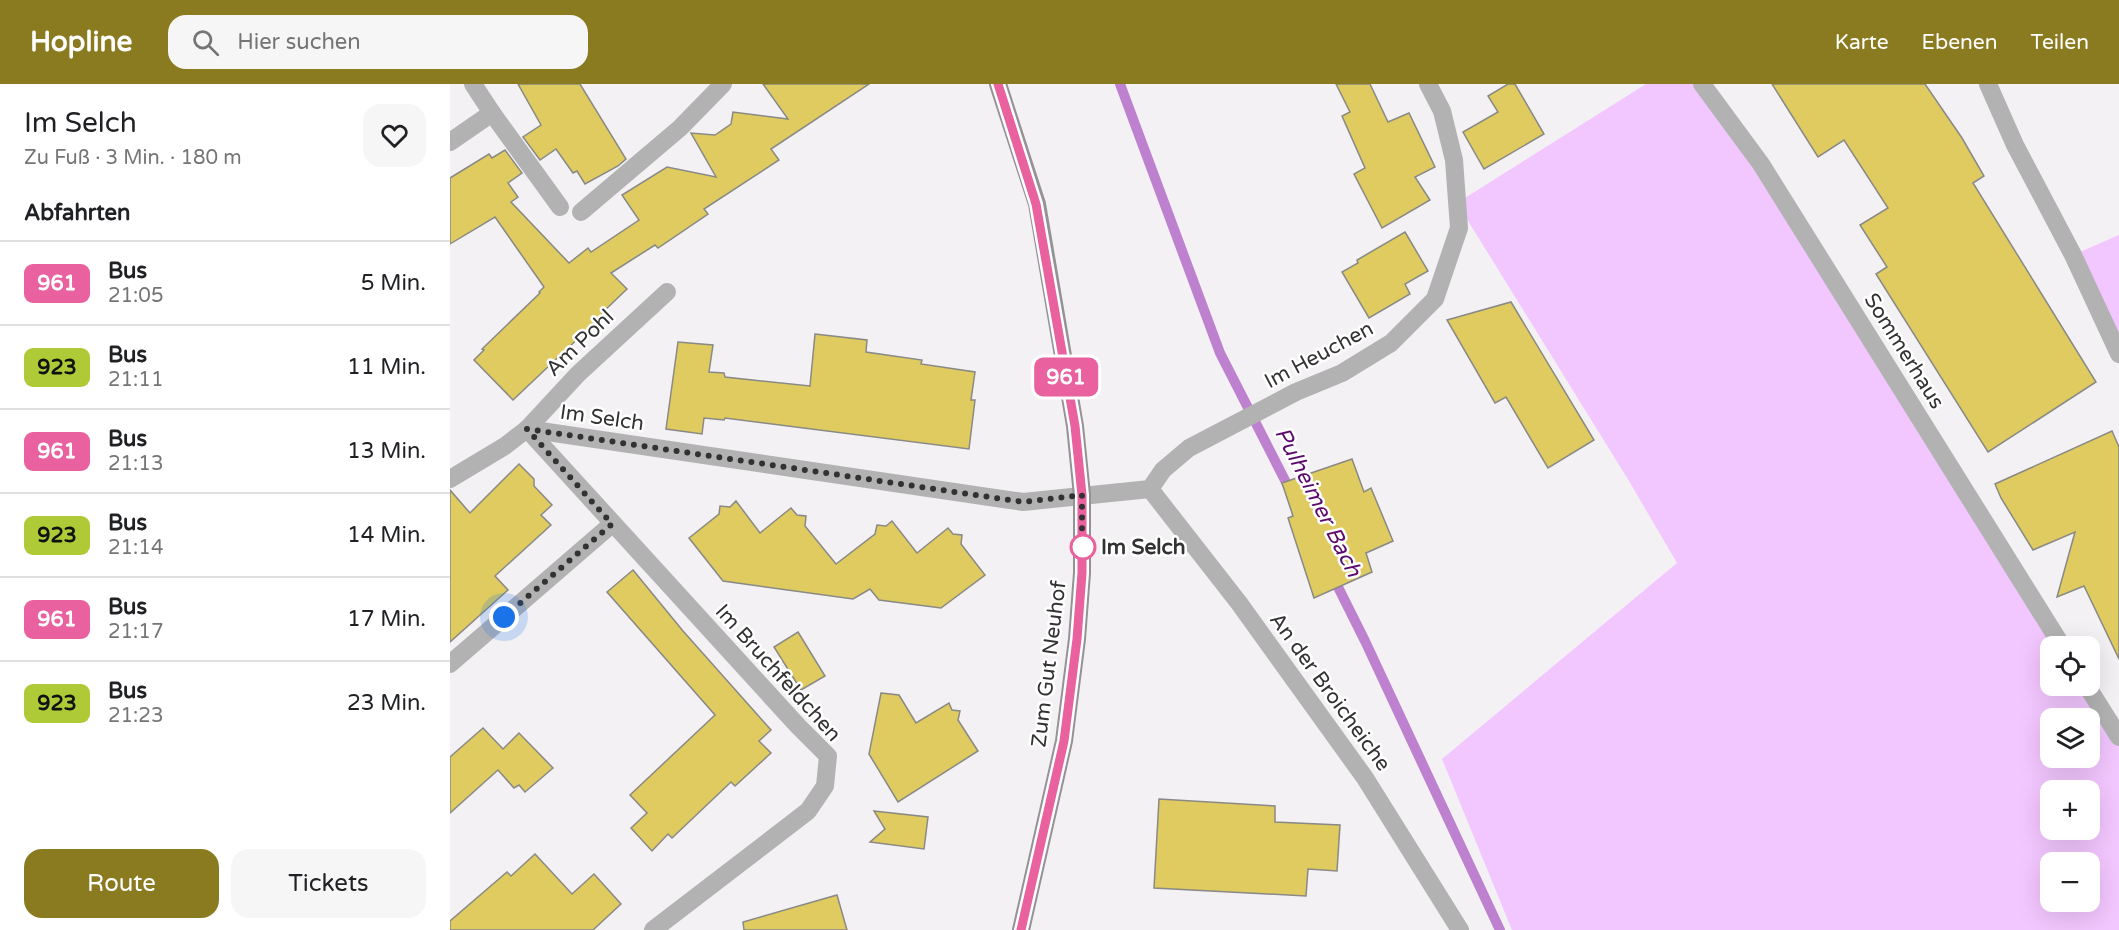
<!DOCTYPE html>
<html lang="de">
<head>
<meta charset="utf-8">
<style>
	:root { --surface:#fff; --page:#f6f6f6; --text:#202124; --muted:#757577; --line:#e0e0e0; --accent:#8b7b20 }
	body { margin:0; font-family:"Varela Round",sans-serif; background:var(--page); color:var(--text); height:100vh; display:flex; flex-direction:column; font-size:22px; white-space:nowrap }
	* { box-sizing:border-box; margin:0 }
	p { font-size:20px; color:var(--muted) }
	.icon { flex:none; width:33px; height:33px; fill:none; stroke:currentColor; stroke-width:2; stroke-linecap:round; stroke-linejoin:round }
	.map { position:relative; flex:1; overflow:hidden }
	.details { display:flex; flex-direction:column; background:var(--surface); width:450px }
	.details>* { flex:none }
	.badge { padding:0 12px; border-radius:9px; font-size:21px; line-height:39px }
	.buttons { position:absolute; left:1590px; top:552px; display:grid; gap:12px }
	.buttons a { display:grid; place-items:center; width:60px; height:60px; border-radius:12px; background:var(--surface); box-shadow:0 6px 24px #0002; font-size:30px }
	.you { position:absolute; width:30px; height:30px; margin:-15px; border:4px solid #fff; border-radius:50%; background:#1a73e8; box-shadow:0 0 0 9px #1a73e833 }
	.map>.badge { position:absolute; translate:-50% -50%; box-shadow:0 0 0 3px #fff }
	h2 { padding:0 24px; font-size:22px; line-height:54px }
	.round { display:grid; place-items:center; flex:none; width:63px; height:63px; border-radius:18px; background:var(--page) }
	.summary { display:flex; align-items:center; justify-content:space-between; height:102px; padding:0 24px }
	h1 { font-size:28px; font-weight:600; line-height:45px }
	.button { display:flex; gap:12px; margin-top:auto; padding:12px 24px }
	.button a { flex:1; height:69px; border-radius:18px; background:var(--accent); color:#fff; font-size:24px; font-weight:600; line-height:69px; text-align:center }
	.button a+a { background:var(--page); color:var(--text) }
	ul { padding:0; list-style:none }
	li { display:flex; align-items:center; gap:18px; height:84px; padding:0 24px; border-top:2px solid var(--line) }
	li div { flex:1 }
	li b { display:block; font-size:22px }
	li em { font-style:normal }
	li .badge { min-width:66px; font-weight:700; text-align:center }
	header { display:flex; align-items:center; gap:36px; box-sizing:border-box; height:84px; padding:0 30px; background:var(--accent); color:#fff }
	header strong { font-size:28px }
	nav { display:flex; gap:33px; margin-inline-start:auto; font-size:21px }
	.search { width:420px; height:54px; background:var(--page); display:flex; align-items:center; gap:15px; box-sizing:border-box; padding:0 21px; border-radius:18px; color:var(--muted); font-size:22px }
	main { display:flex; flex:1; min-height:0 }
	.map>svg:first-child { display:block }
	.green { fill:#f2c6fe; fill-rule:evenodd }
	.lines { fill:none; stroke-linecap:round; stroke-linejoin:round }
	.stream { stroke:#be81cf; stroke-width:10 }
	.building { fill:#dfcb60; stroke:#898985; stroke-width:1.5 }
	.minor { stroke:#b3b2b3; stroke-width:18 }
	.secondary { stroke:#949294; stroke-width:18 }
	.line-casing { stroke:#fff; stroke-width:14 }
	.line { stroke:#e9619e; stroke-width:9 }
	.walk { stroke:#333233; stroke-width:6; stroke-dasharray:0 10.8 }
	.stop-dot { fill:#fff; stroke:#e9619e; stroke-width:3 }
	.labels { text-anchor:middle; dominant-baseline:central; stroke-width:5; stroke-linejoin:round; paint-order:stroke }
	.street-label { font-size:21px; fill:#333233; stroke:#fff }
	.stop-label { font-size:21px; font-weight:bold; fill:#333233; stroke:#fff; text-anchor:start }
	.water-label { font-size:22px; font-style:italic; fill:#5c0b6d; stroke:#fff }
</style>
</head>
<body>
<header>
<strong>Hopline</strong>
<div class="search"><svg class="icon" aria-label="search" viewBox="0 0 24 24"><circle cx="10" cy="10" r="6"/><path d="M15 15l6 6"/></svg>Hier suchen</div>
<nav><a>Karte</a><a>Ebenen</a><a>Teilen</a></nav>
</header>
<main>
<section class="details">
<div class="summary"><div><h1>Im Selch</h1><p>Zu Fuß · 3 Min. · 180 m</p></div><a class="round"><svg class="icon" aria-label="heart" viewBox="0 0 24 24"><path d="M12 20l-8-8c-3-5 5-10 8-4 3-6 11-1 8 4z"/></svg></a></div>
<h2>Abfahrten</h2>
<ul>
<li><span class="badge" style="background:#e9619e;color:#fff">961</span><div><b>Bus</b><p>21:05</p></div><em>5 Min.</em></li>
<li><span class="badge" style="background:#aecb37;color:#111">923</span><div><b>Bus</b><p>21:11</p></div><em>11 Min.</em></li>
<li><span class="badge" style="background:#e9619e;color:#fff">961</span><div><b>Bus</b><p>21:13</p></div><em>13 Min.</em></li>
<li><span class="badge" style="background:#aecb37;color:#111">923</span><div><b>Bus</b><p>21:14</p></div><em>14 Min.</em></li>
<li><span class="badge" style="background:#e9619e;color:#fff">961</span><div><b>Bus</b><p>21:17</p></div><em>17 Min.</em></li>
<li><span class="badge" style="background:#aecb37;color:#111">923</span><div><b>Bus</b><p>21:23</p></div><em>23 Min.</em></li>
</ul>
<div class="button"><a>Route</a><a>Tickets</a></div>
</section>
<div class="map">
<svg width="1669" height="846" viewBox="0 0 1669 846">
	<rect width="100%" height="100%" fill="#f4f1f4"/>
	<g class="green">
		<path d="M1196,0H1251L1612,562H1600V602H1637L1669,653V846H1062L992,675L1227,479L1179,397L1007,119ZM1600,634H1640V674H1600ZM1600,706H1640V746H1600ZM1600,778H1640V818H1600Z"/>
		<path d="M1669,151V254L1630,168Z"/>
	</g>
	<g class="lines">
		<g class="stream">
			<path d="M670,0L770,269L842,410"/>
			<path d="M882,491L915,557L1050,846"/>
		</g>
	</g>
	<g class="building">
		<path d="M68,0H130L176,75L168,82L135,100L127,87L123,89L106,65L90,76L73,53L91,41Z"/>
		<path d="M313,0H419L321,65L329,76L254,125L258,130L208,164L205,161L161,189L177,205L152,229L154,230L63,316L24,276L34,266L32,265L90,209L89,208L94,203L45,133L0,160V94L39,70L42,74L55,66L72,89L58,99L68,113L61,118L119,179L138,164L141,168L189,136L172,111L217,83L266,93L241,49L265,51L281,40L283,28L338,35Z"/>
		<path d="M886,0H920L938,38L959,29L985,83L965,93L980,116L932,144L904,90L915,84L892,32L900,28Z"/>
		<path d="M1058,0H1065L1094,50L1034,85L1013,48L1048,28L1038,12Z"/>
		<path d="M1322,0H1475L1512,54L1534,92L1523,99L1646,298L1538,368L1426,190L1437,183L1410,141L1438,124L1394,56L1368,73Z"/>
		<path d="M955,148L978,187L955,200L960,210L919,234L892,188L908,179L907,176Z"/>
		<path d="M1061,218L1144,356L1098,384L1056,313L1045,319L997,236Z"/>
		<path d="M365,250L417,256L416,268L472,276L471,280L525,288L521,316H525L519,365L275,334L274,336L254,334L252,350L216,345L228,258L263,261L259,288L274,289L275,293L360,302Z"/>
		<path d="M1662,347L1669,363V575L1634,502L1607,513L1625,448L1583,466L1551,414L1545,400Z"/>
		<path d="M902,375L914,408L921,404L943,457L916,469L922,488L864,514L838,434L843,432L832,399Z"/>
		<path d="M69,380L84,395V402L102,421L91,431L101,441L45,492L58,506L0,558V406L20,429Z"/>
		<path d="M286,417L310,449L341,424L347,431L356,432L355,442L386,480L425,450L427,441L436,442L442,437L467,469L498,444L503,450L512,451L511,460L535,491L491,524L429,516L420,505L403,515L273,497L239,454L269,430L270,422L280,423Z"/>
		<path d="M183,486L233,547L321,646L309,657L321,669L285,702L281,698L222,754L218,750L202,767L181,744L197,729L180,711L265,631L157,508Z"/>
		<path d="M348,548L375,592L351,606L324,563Z"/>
		<path d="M431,609L449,611L466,639L499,619L502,626L510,627L508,636L528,667L448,718L419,670Z"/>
		<path d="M33,644L53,665L69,649L103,684L75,708L69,701L64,704L48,686L0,729V673Z"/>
		<path d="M709,715L825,722V738L890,741L887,787L858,785L856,812L704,804Z"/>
		<path d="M424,727L478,733L474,765L420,758L435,745Z"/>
		<path d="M85,770L122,810L144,790L171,820L143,846H0V837L57,788L61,792Z"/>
		<path d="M387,811L397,846H294L293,838Z"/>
	</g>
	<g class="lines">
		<g class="minor">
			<path d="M1252,0L1311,80L1612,562"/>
			<path d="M1538,0L1565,61L1623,171L1669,270"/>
			<path d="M42,29L110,123"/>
			<path d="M0,58L42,29L23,0"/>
			<path d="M131,128L230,44L273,0"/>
			<path d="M77,345L573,418L700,405L713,386L739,364L846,308L892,289L941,259L985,215L1009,144L1004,76L992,27L978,0"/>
			<path d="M77,345L348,642L378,672L375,702L358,727L203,846"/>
			<path d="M0,395L55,362L77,345L128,290L217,208"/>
			<path d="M700,405L789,519L915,694L1010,846"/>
			<path d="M0,580L162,440"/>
			<path d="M1637,602L1669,653"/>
		</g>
		<path class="secondary" d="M548,0L587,120L625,342L632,411V489L627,555L614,657L571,846"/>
	</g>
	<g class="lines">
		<g class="line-casing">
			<path id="line" d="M548,0L586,120L625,342L632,411V489L627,555L614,657L571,846"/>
		</g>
		<use href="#line" class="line"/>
		<path class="walk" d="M54,533L162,440L77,345L573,418L632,411V471L633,463"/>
	</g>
	<circle class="stop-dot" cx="633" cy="463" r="12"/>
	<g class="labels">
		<g class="street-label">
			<text transform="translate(130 259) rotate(-44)">Am Pohl</text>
			<text transform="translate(1454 267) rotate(58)">Sommerhaus</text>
			<text transform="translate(869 271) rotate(-28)">Im Heuchen</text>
			<text transform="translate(152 334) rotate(8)">Im Selch</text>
			<text transform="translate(599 580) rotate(-83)">Zum Gut Neuhof</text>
			<text transform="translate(328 589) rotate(48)">Im Bruchfeldchen</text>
			<text transform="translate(880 608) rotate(54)">An der Broicheiche</text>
		</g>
		<g class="stop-label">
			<text x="651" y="463">Im Selch</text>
		</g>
		<g class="water-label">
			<text transform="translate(868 418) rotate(63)">Pulheimer Bach</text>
		</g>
	</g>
</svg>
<div class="buttons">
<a><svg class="icon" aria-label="locate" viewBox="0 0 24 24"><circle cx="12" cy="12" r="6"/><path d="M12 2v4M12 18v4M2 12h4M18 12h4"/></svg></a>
<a><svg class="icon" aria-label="layers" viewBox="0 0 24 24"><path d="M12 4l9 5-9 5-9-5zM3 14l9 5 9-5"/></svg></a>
<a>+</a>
<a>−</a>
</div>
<div class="you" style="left:54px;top:533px"></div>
<b class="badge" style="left:616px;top:293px;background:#e9619e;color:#fff">961</b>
</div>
</main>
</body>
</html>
